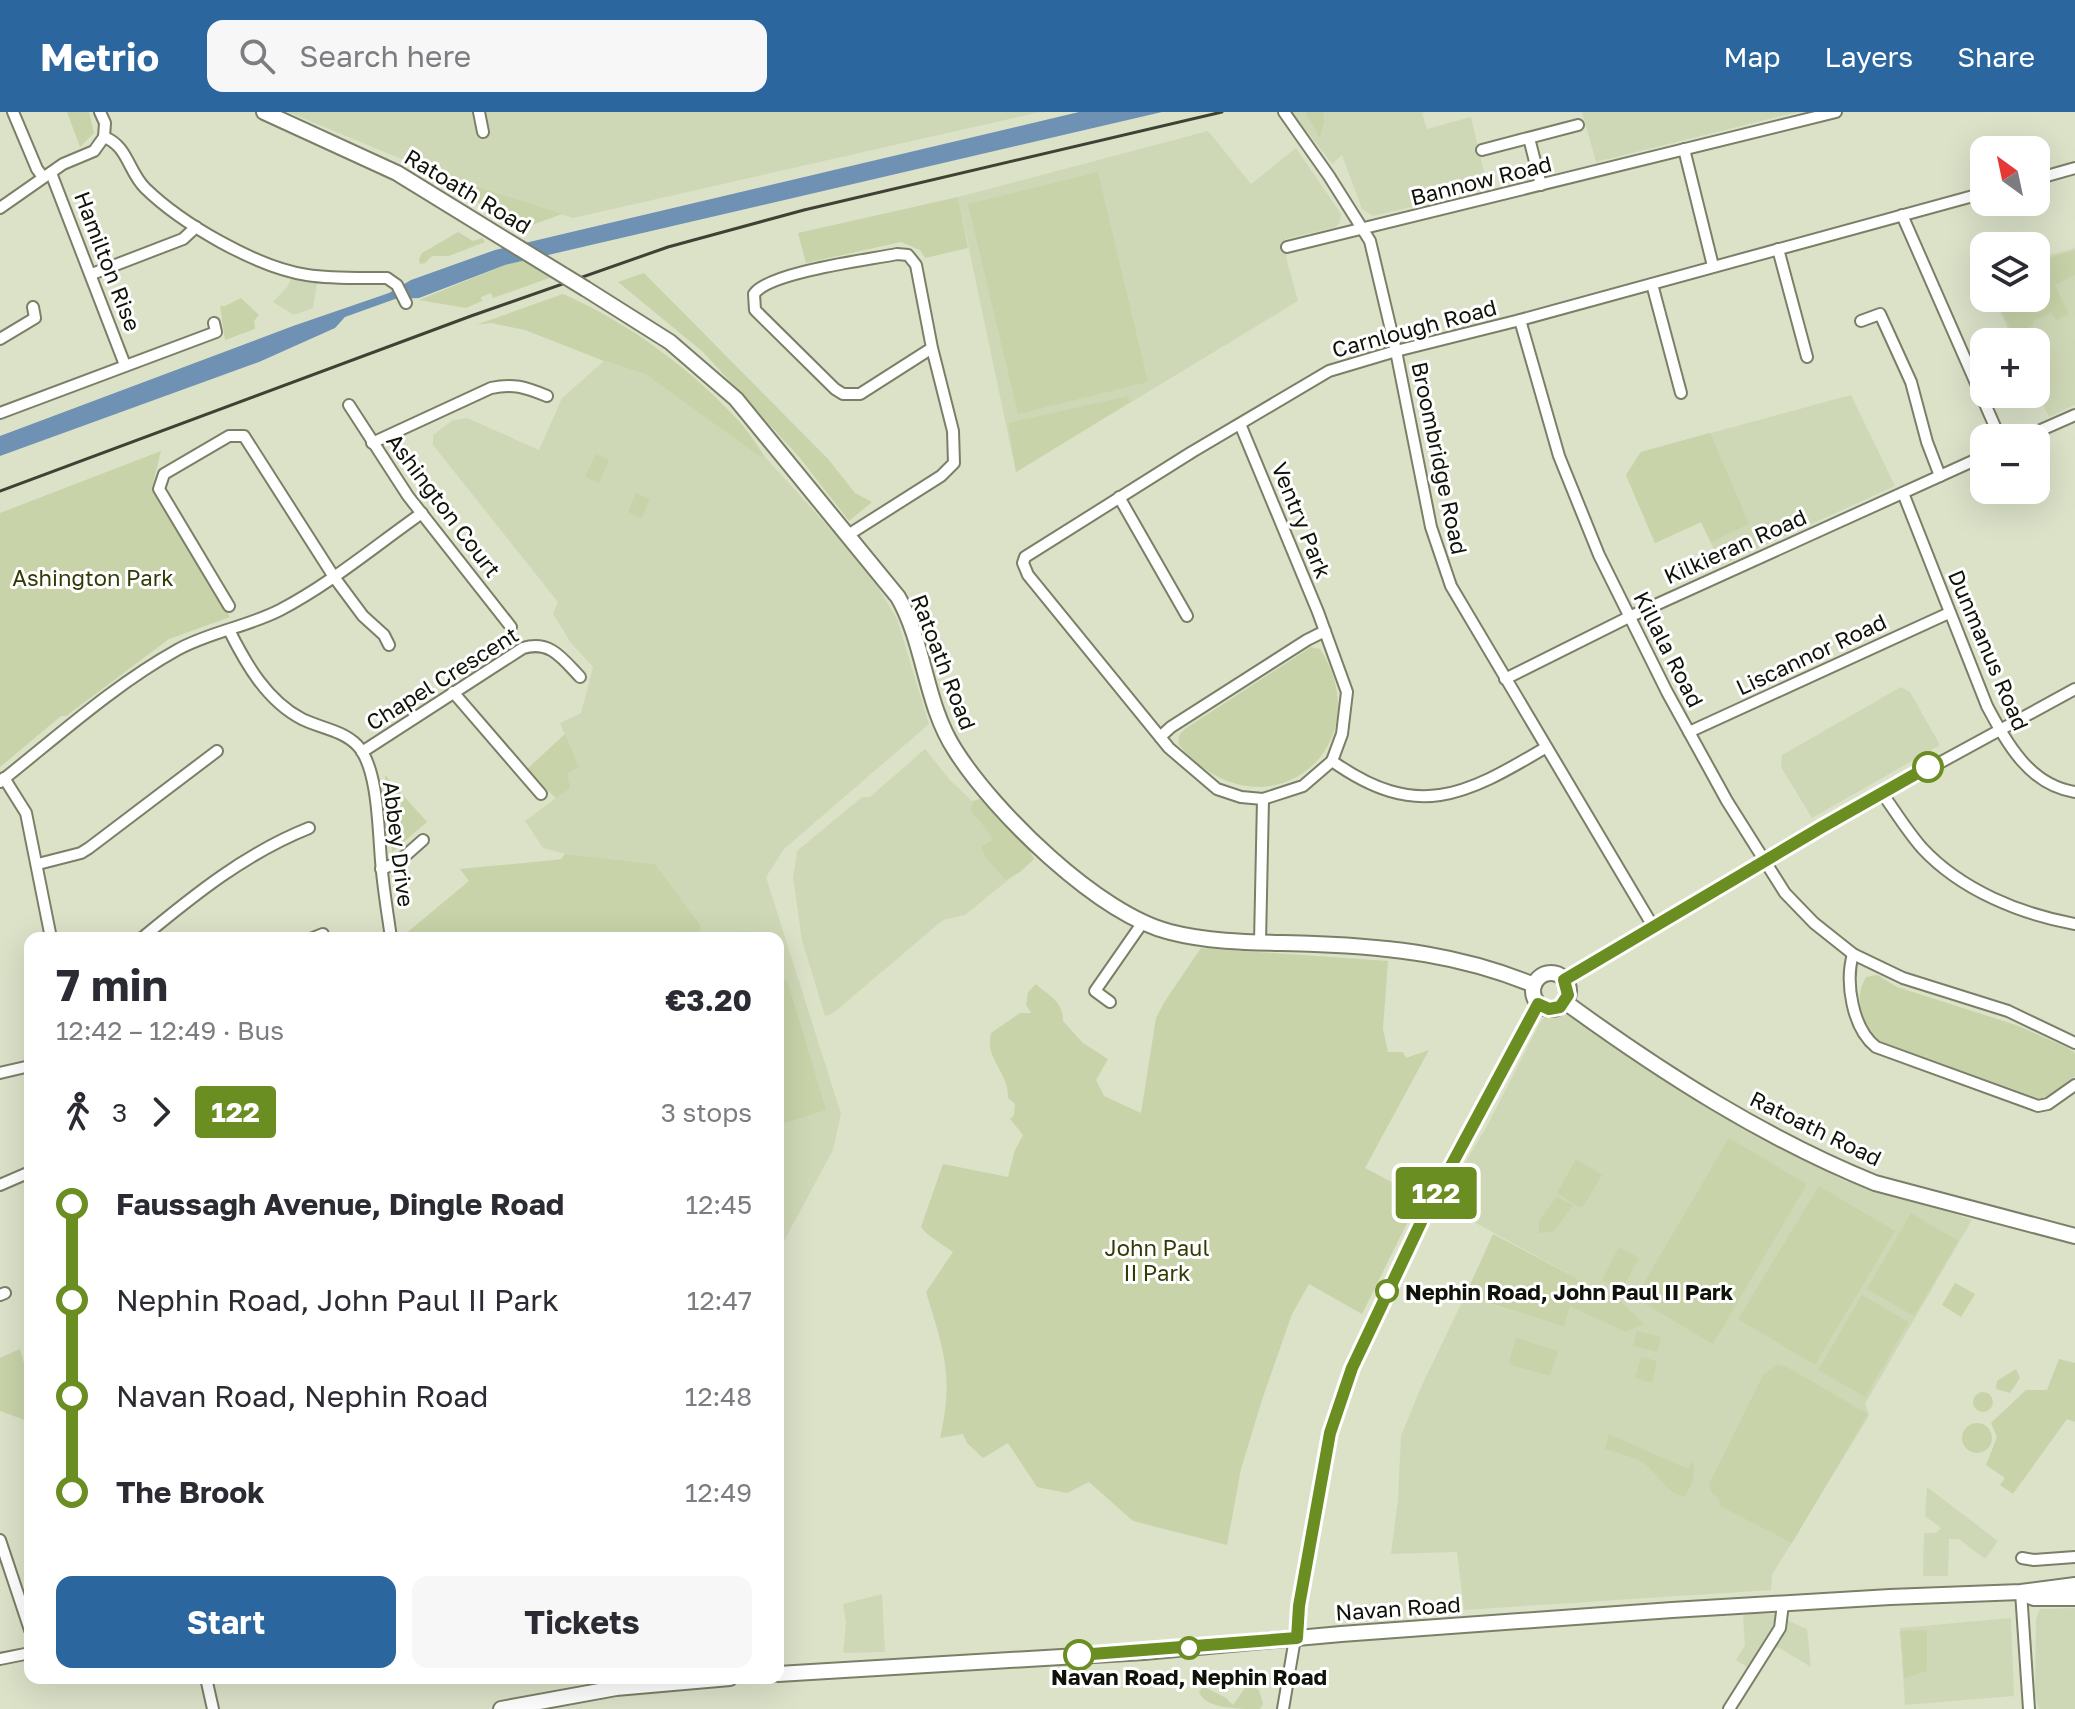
<!DOCTYPE html>
<html lang="en">
<head>
<meta charset="utf-8">
<style>
	:root { --surface:#fff; --page:#f7f7f7; --text:#2b2b33; --muted:#7c7c81; --accent:#2b679e }
	body { margin:0; font-family:"Golos Text",sans-serif; background:var(--page); color:var(--text); height:100vh; display:flex; flex-direction:column; font-size:30px; white-space:nowrap }
	* { box-sizing:border-box; margin:0 }
	p { font-size:26px; color:var(--muted) }
	.icon { flex:none; width:44px; height:44px; fill:none; stroke:currentColor; stroke-width:2; stroke-linecap:round; stroke-linejoin:round }
	.map { position:relative; flex:1; overflow:hidden }
	.sheet { position:absolute; left:24px; top:820px; width:760px; height:752px; display:flex; flex-direction:column; background:var(--surface); border-radius:16px; box-shadow:0 8px 32px #0002 }
	.sheet>* { flex:none }
	.badge { padding:0 16px; border-radius:6px; font-size:28px; line-height:52px }
	.needle { width:52px; rotate:327deg }
	.fabs { position:absolute; left:1970px; top:24px; display:grid; gap:16px }
	.fabs a { display:grid; place-items:center; width:80px; height:80px; border-radius:16px; background:var(--surface); box-shadow:0 8px 32px #0002; font-size:40px }
	.map>.badge { position:absolute; translate:-50% -50%; box-shadow:0 0 0 4px #fff }
	.legs { display:flex; align-items:center; gap:12px; height:88px; padding:0 32px; font-size:26px }
	.legs p { margin-inline-start:auto }
	.overview { display:flex; align-items:center; justify-content:space-between; height:136px; padding:0 32px }
	h1 { font-size:44px; font-weight:700; line-height:60px }
	.primary-button { display:flex; gap:16px; margin-top:auto; padding:16px 32px }
	.primary-button a { flex:1; height:92px; border-radius:16px; background:var(--accent); color:#fff; font-size:32px; font-weight:700; line-height:92px; text-align:center }
	.primary-button a+a { background:var(--page); color:var(--text) }
	ul { padding:0 32px; list-style:none }
	li { display:flex; align-items:center; gap:28px; height:96px; font-size:30px }
	li i { display:grid; place-items:center; width:12px; height:100%; margin:0 10px; background:currentColor }
	li i::after { content:''; width:20px; height:20px; margin:-10px; border:6px solid; border-radius:50%; background:var(--surface) }
	li p { margin-inline-start:auto }
	li:first-child i { background:linear-gradient(#0000 50%,currentColor 0) }
	li:last-child i { background:linear-gradient(currentColor 50%,#0000 0) }
	header { display:flex; align-items:center; gap:48px; box-sizing:border-box; height:112px; padding:0 40px; background:var(--accent); color:#fff }
	header strong { font-size:38px }
	nav { display:flex; gap:44px; margin-inline-start:auto; font-size:28px }
	.search { width:560px; height:72px; background:var(--page); display:flex; align-items:center; gap:20px; box-sizing:border-box; padding:0 28px; border-radius:16px; color:var(--muted); font-size:30px }
	.map>svg:first-child { display:block }
	.built { fill:#cfd8b6 }
	.green { fill:#c8d3a9 }
	.water { fill:#6f91b3 }
	.lines { fill:none; stroke-linecap:round; stroke-linejoin:round }
	.minor-casing { stroke:#798067; stroke-width:14 }
	.major-casing { stroke:#798067; stroke-width:18 }
	.minor { stroke:#fff; stroke-width:10 }
	.major { stroke:#fff; stroke-width:14 }
	.rail { stroke:#3e4134; stroke-width:3 }
	.major-bridge-casing { stroke:#798067; stroke-width:18; stroke-linecap:butt }
	.major-bridge { stroke:#fff; stroke-width:14 }
	.line-1-casing { stroke:#fff; stroke-width:18 }
	.line-1 { stroke:#6b8e23; stroke-width:12 }
	.stop-1-dot { fill:#fff; stroke:#6b8e23; stroke-width:4 }
	.labels { text-anchor:middle; dominant-baseline:central; stroke-width:6; stroke-linejoin:round; paint-order:stroke }
	.street-label { font-size:22px; fill:#101309; stroke:#fff }
	.park-label { font-size:22px; fill:#313b03; stroke:#fff }
	.stop-label { font-size:22px; font-weight:bold; fill:#101309; stroke:#fff; text-anchor:start }
</style>
</head>
<body>
<header>
<strong>Metrio</strong>
<div class="search"><svg class="icon" aria-label="search" viewBox="0 0 24 24"><circle cx="10" cy="10" r="6"/><path d="M15 15l6 6"/></svg>Search here</div>
<nav><a>Map</a><a>Layers</a><a>Share</a></nav>
</header>
<div class="map">
<svg width="2075" height="1597" viewBox="0 0 2075 1597">
	<rect width="100%" height="100%" fill="#dbe2c8"/>
	<g class="built">
		<path d="M288,0H1040L573,106L423,56Z"/>
		<path d="M1292,0H1426L1422,1L1427,17L1471,5L1488,77L1373,104L1362,97L1342,43L1332,52Z"/>
		<path d="M1582,0H1797L1596,50Z"/>
		<path d="M1208,19L1251,72L1296,36L1341,102L1340,109L1336,115L1285,127L1287,149L1298,189L1016,360L958,85Z"/>
		<path d="M2075,136V293L2049,305L2036,278V230H2014L1994,186H2036V147Z"/>
		<path d="M292,165L317,171L313,196L294,203L273,190L287,175Z"/>
		<path d="M604,249L645,262L757,343L765,345L867,457L897,507L929,612L784,737L766,765L841,1002L833,1038L778,1140V826H698L701,814L655,752L565,742L543,736L525,709L569,676L566,662L579,655L560,611L581,601L593,555L571,531L553,502L558,490L433,333V323L453,308L467,306L539,338L562,286Z"/>
		<path d="M1851,283L1895,374L1721,453L1701,410L1655,431L1626,363L1641,340Z"/>
		<path d="M1901,575L1910,580L1940,633L1812,706L1781,655L1782,643Z"/>
		<path d="M925,637L950,668L972,689L980,687L1034,747L965,803L943,808L832,902L825,904L802,828L793,766L797,739L862,685H870Z"/>
		<path d="M1556,902H1569L1646,956L1728,1007L1847,1070L1918,1089L1972,1108L1865,1292L1869,1302L1867,1307L1772,1463L1771,1478L1464,1498L1457,1440L1391,1442L1398,1387L1401,1324L1422,1273L1465,1184L1526,1203L1570,1193L1625,1220L1620,1190L1441,1092L1488,1012L1542,907Z"/>
		<path d="M1927,1375L1998,1429L1985,1447L1959,1427H1949L1948,1464H1923L1924,1421H1936L1941,1416L1925,1404Z"/>
		<path d="M882,1482L885,1540L843,1541L846,1511L843,1492Z"/>
		<path d="M2075,1496V1597H2039L2035,1582L2036,1507L2040,1497Z"/>
		<path d="M1749,1502H1773L1807,1517L1811,1555L1781,1537L1764,1532L1747,1555L1736,1548L1745,1533L1743,1504Z"/>
		<path d="M2011,1506L2014,1584L1905,1593L1900,1516Z"/>
	</g>
	<g class="green">
		<path d="M67,0H89L94,21L80,35Z"/>
		<path d="M1305,0H1323L1324,10L1320,26Z"/>
		<path d="M1098,60L1148,270L1018,302L968,92Z"/>
		<path d="M464,70L562,102L521,117L461,80Z"/>
		<path d="M958,85L968,136L925,146L920,138L901,130L806,151L798,121Z"/>
		<path d="M458,120L473,129L482,126L485,130L449,144H432L425,151L420,152L419,147L422,141Z"/>
		<path d="M2075,138V163L2055,173L2069,202L2056,208L2051,200L2033,209L2034,213L2026,217L2029,222L2015,227L1996,186H2036V150Z"/>
		<path d="M526,148L552,165L493,186L491,181L481,185L482,189L466,196L419,188L505,153Z"/>
		<path d="M644,161L829,348L855,381L872,390L849,409L800,346L703,240L618,170Z"/>
		<path d="M563,182C625,209 689,255 735,305C747,317 756,332 765,345L757,343L645,262L604,249L525,218L491,211L476,213Z"/>
		<path d="M241,186L259,203L254,209L255,217L225,228L220,194H225Z"/>
		<path d="M1128,284L1130,290L1016,360L1008,311Z"/>
		<path d="M1710,321L1749,412L1711,430L1701,410L1655,431L1626,363L1641,340Z"/>
		<path d="M161,339L152,375L230,505L169,527L66,604H61L0,655V401Z"/>
		<path d="M596,342L609,348L599,371L585,365Z"/>
		<path d="M636,381L650,387L642,406L628,400Z"/>
		<path d="M1311,535L1320,537C1384,637 1263,732 1179,633C1177,622 1182,619 1191,613Z"/>
		<path d="M565,622L579,655L567,662L570,676L556,686L526,658Z"/>
		<path d="M385,663L427,710L392,740Z"/>
		<path d="M980,687L1025,730L1034,747L1020,760L1006,768L987,747L981,735L992,728L991,723L971,699L973,689Z"/>
		<path d="M565,742L655,752L701,814L698,826H404V823L469,769L460,757L554,748L561,747Z"/>
		<path d="M1201,836L1388,849L1383,917L1388,940H1403L1406,946L1429,938L1365,1056L1420,1085L1362,1202L1309,1172L1292,1202L1262,1288L1241,1357L1227,1433L1133,1409L1089,1370L1067,1381L1037,1375L1008,1331L983,1346L967,1331L963,1322L940,1326C954,1264 944,1239 926,1180L953,1140L927,1122L921,1115L943,1052L1008,1065L1015,1038L1023,1023L1010,1007L1014,1003L1015,992L1008,986C1009,960 984,947 991,921L1020,901H1031L1026,893L1028,880L1036,872C1050,885 1063,889 1063,909L1083,931L1108,947L1096,968L1104,984L1141,1001L1156,906L1165,889Z"/>
		<path d="M1877,863L1897,875L2016,913L2068,936L2075,941V964L2055,980L2041,987L1879,929C1861,912 1853,887 1866,865Z"/>
		<path d="M787,868L826,998L778,1013V871Z"/>
		<path d="M1729,1026L1807,1072L1713,1232L1635,1186Z"/>
		<path d="M1576,1047L1602,1063L1584,1093L1579,1095L1557,1081Z"/>
		<path d="M1819,1074L1895,1119L1815,1253L1738,1207Z"/>
		<path d="M1556,1085L1573,1093L1553,1120L1539,1121V1110Z"/>
		<path d="M1911,1101L1958,1129L1914,1204L1867,1177Z"/>
		<path d="M1493,1122L1621,1190L1644,1212L1625,1220L1570,1194L1564,1214L1465,1184Z"/>
		<path d="M1619,1135L1639,1146L1621,1179L1602,1168Z"/>
		<path d="M1955,1171L1975,1182L1961,1205L1942,1193Z"/>
		<path d="M1862,1183L1909,1210L1865,1285L1818,1258Z"/>
		<path d="M1637,1219L1661,1225L1657,1240L1633,1234Z"/>
		<path d="M1516,1226L1558,1239L1550,1264L1508,1252Z"/>
		<path d="M20,1237L30,1272V1310L0,1299V1246Z"/>
		<path d="M1641,1245L1657,1249L1652,1271L1635,1266Z"/>
		<path d="M2059,1247L2075,1251V1310L2067,1307L2013,1382L2000,1373L2005,1366L1986,1353L1997,1325L1991,1311L2026,1278H2047Z"/>
		<path d="M1777,1253L1787,1255L1868,1302L1792,1431L1720,1394L1719,1386L1712,1382L1709,1372L1763,1263Z"/>
		<path d="M2016,1257L2020,1266L2010,1281L1996,1277L1997,1269Z"/>
		<circle cx="1983" cy="1290" r="10"/>
		<circle cx="1977" cy="1326" r="15"/>
		<path d="M1609,1322L1688,1357L1691,1350L1694,1352L1693,1369L1685,1385C1666,1382 1658,1360 1642,1350C1631,1344 1617,1341 1605,1337Z"/>
		<path d="M1927,1518V1559L1904,1566L1900,1519Z"/>
		<path d="M1247,1573L1259,1578L1263,1592L1260,1597C1238,1597 1205,1597 1199,1580L1203,1574L1226,1586L1233,1593Z"/>
	</g>
	<path class="water" d="M1079,0H1162L505,153L419,186L395,187L345,205L335,216L259,250L0,344V324L293,214L389,181L411,168L495,138Z"/>
	<g class="lines">
		<g class="minor-casing">
			<g id="minor">
				<path d="M13,0L37,57L43,65"/>
				<path d="M100,0L105,11L104,25"/>
				<path d="M479,0L483,20"/>
				<path d="M1284,0L1329,64L1370,129L1396,239L1431,415L1451,474L1654,816"/>
				<path d="M104,25C128,34 128,59 145,76C182,112 256,155 307,163C332,167 361,166 387,166L397,173L406,191"/>
				<path d="M1529,26L1541,73"/>
				<path d="M1684,37L1713,154"/>
				<path d="M1482,38L1578,13"/>
				<path d="M51,61L125,253"/>
				<path d="M2036,67L2075,56"/>
				<path d="M0,96L63,52L94,39L104,25"/>
				<path d="M1902,103L2000,326"/>
				<path d="M1287,135L1836,0"/>
				<path d="M1778,137L1807,245"/>
				<path d="M92,162L183,127L196,115"/>
				<path d="M1652,172L1681,281"/>
				<path d="M1520,208L1559,344L1599,443L1667,580L1727,689L1785,781L1814,811L1853,842L1903,866L2008,899L2075,931"/>
				<path d="M1861,209L1880,202L1911,270L1927,330L1940,364"/>
				<path d="M0,227L35,206L33,195"/>
				<path d="M349,293L408,384L511,515"/>
				<path d="M0,301L216,220L214,211"/>
				<path d="M1240,312L1318,500L1347,580L1342,622L1332,649L1303,674L1263,687L1241,685L1217,677L1169,636L1028,463L1023,451L1025,445L1192,340L1329,259L1396,239L1520,208L1984,81"/>
				<path d="M2023,326L2075,303"/>
				<path d="M372,331L491,276C513,271 525,275 547,284"/>
				<path d="M1903,381L1987,594C2007,631 2029,673 2075,680"/>
				<path d="M1119,385L1187,504"/>
				<path d="M848,423L941,364L954,351L953,319L932,236L916,153L908,143L897,142C868,148 769,160 754,182L755,198L835,277L843,282H860L932,236"/>
				<path d="M229,494L159,377L164,362L229,324H244L334,465L363,504L384,523L389,533"/>
				<path d="M229,518C246,552 267,589 302,607C320,616 342,618 357,633C380,657 378,726 382,759C384,781 388,804 391,826"/>
				<path d="M1505,567L1629,505L1984,344"/>
				<path d="M453,580L541,682"/>
				<path d="M1689,620L1949,501"/>
				<path d="M1160,625L1171,615L1307,528L1325,519"/>
				<path d="M362,640L523,536C550,528 562,546 580,565"/>
				<path d="M1332,649C1417,709 1464,684 1545,636"/>
				<path d="M4,666L26,701L51,826"/>
				<path d="M0,670C57,625 114,573 177,538C209,520 247,515 280,498C330,472 375,434 422,401"/>
				<path d="M1882,681C1895,699 1907,719 1922,736C1961,778 2020,802 2075,812"/>
				<path d="M38,752L81,741L89,736L217,639"/>
				<path d="M381,757L397,751L423,728"/>
				<path d="M142,826C194,783 246,741 309,716"/>
				<path d="M313,826L323,822"/>
				<path d="M1260,830L1263,687"/>
				<path d="M1853,842C1845,870 1852,916 1876,935L2038,994L2048,992L2075,973"/>
				<path d="M1564,868L1822,715L2075,577"/>
				<path d="M1110,890L1095,879L1143,810"/>
				<path d="M0,961L30,954"/>
				<path d="M0,1073L30,1060"/>
				<path d="M0,1183L5,1181"/>
				<path d="M0,1428L30,1518"/>
				<path d="M2022,1446L2034,1448L2075,1445"/>
				<path d="M2021,1480L2029,1597"/>
				<path d="M0,1547L30,1541"/>
				<path d="M206,1566L213,1597"/>
				<path d="M1283,1597L1330,1321L1352,1256L1423,1106L1538,892"/>
				<path d="M1729,1597L1780,1516L1783,1492"/>
			</g>
		</g>
		<g class="major-casing">
			<g id="major">
				<path d="M264,0L397,61L519,136"/>
				<path d="M586,177L670,230L736,287L898,485C925,532 925,592 955,638C994,700 1098,802 1170,820C1216,832 1267,830 1315,832C1393,835 1461,843 1534,873"/>
				<circle cx="1551" cy="879" r="18"/>
				<path d="M1565,890C1661,960 1764,1026 1875,1071L2075,1124"/>
				<path d="M2021,1481L2034,1486H2075"/>
				<path d="M778,1562L1144,1540L1341,1522L1672,1498L1890,1485L2021,1480L2075,1473"/>
				<path d="M501,1597L616,1576L730,1566"/>
			</g>
		</g>
		<use href="#minor" class="minor"/>
		<use href="#major" class="major"/>
		<path class="rail" d="M0,379L471,204L668,135L804,98L1222,0"/>
		<g class="major-bridge-casing">
			<path id="major-bridge" d="M519,136L586,177"/>
		</g>
		<use href="#major-bridge" class="major-bridge"/>
	</g>
	<g class="lines">
		<g class="line-1-casing">
			<path id="line-1" d="M1079,1543L1297,1526L1299,1494L1330,1321L1352,1256L1423,1106L1538,892L1549,897L1560,895L1568,883L1564,868L1822,715L1928,655"/>
		</g>
		<use href="#line-1" class="line-1"/>
	</g>
	<g class="stop-1-dot">
		<circle cx="1928" cy="655" r="14"/>
		<circle cx="1387" cy="1179" r="10"/>
		<circle cx="1189" cy="1536" r="10"/>
		<circle cx="1079" cy="1543" r="14"/>
	</g>
	<g class="labels">
		<g class="street-label">
			<text transform="translate(1481 68) rotate(-14)">Bannow Road</text>
			<text transform="translate(468 79) rotate(31)">Ratoath Road</text>
			<text transform="translate(108 149) rotate(69)">Hamilton Rise</text>
			<text transform="translate(1414 216) rotate(-15)">Carnlough Road</text>
			<text transform="translate(1440 346) rotate(78)">Broombridge Road</text>
			<text transform="translate(444 393) rotate(53)">Ashington Court</text>
			<text transform="translate(1302 408) rotate(68)">Ventry Park</text>
			<text transform="translate(1735 434) rotate(-24)">Kilkieran Road</text>
			<text transform="translate(1669 537) rotate(63)">Killala Road</text>
			<text transform="translate(1989 538) rotate(67)">Dunmanus Road</text>
			<text transform="translate(1811 542) rotate(-25)">Liscannor Road</text>
			<text transform="translate(944 550) rotate(69)">Ratoath Road</text>
			<text transform="translate(442 566) rotate(-32)">Chapel Crescent</text>
			<text transform="translate(399 732) rotate(83)">Abbey Drive</text>
			<text transform="translate(1816 1016) rotate(26)">Ratoath Road</text>
			<text transform="translate(1398 1496) rotate(-4)">Navan Road</text>
		</g>
		<g class="park-label">
			<text x="93" y="465">Ashington Park</text>
			<text x="1157" y="1135">John Paul<tspan x="1157" dy="25">II Park</tspan></text>
		</g>
		<g class="stop-label">
			<text x="1405" y="1179">Nephin Road, John Paul II Park</text>
			<text x="1189" y="1564" text-anchor="middle">Navan Road, Nephin Road</text>
		</g>
	</g>
</svg>
<div class="fabs">
<a><svg class="needle" viewBox="-14 -14 28 28"><path d="M0-13l5 13h-10z" fill="#e53935"/><path d="M0 13l5-13h-10z" fill="#7c7c81"/></svg></a>
<a><svg class="icon" aria-label="layers" viewBox="0 0 24 24"><path d="M12 4l9 5-9 5-9-5zM3 14l9 5 9-5"/></svg></a>
<a>+</a>
<a>−</a>
</div>
<b class="badge" style="left:1436px;top:1081px;background:#6b8e23;color:#fff">122</b>
<section class="sheet">
<div class="overview"><div><h1>7 min</h1><p>12:42 – 12:49 · Bus</p></div><b>€3.20</b></div>
<div class="legs"><svg class="icon" aria-label="walk" viewBox="0 0 24 24"><circle cx="13" cy="4" r="2"/><path d="M13 8l-2 6 4 7M11 14l-3 7M7 12l3-4h3l4 4"/></svg>3<svg class="icon" aria-label="forward" viewBox="0 0 24 24"><path d="M9 5l7 7-7 7"/></svg><b class="badge" style="background:#6b8e23;color:#fff">122</b><p>3 stops</p></div>
<ul>
<li><i style="color:#6b8e23"></i><b>Faussagh Avenue, Dingle Road</b><p>12:45</p></li>
<li><i style="color:#6b8e23"></i><span>Nephin Road, John Paul II Park</span><p>12:47</p></li>
<li><i style="color:#6b8e23"></i><span>Navan Road, Nephin Road</span><p>12:48</p></li>
<li><i style="color:#6b8e23"></i><b>The Brook</b><p>12:49</p></li>
</ul>
<div class="primary-button"><a>Start</a><a>Tickets</a></div>
</section>
</div>
</body>
</html>
